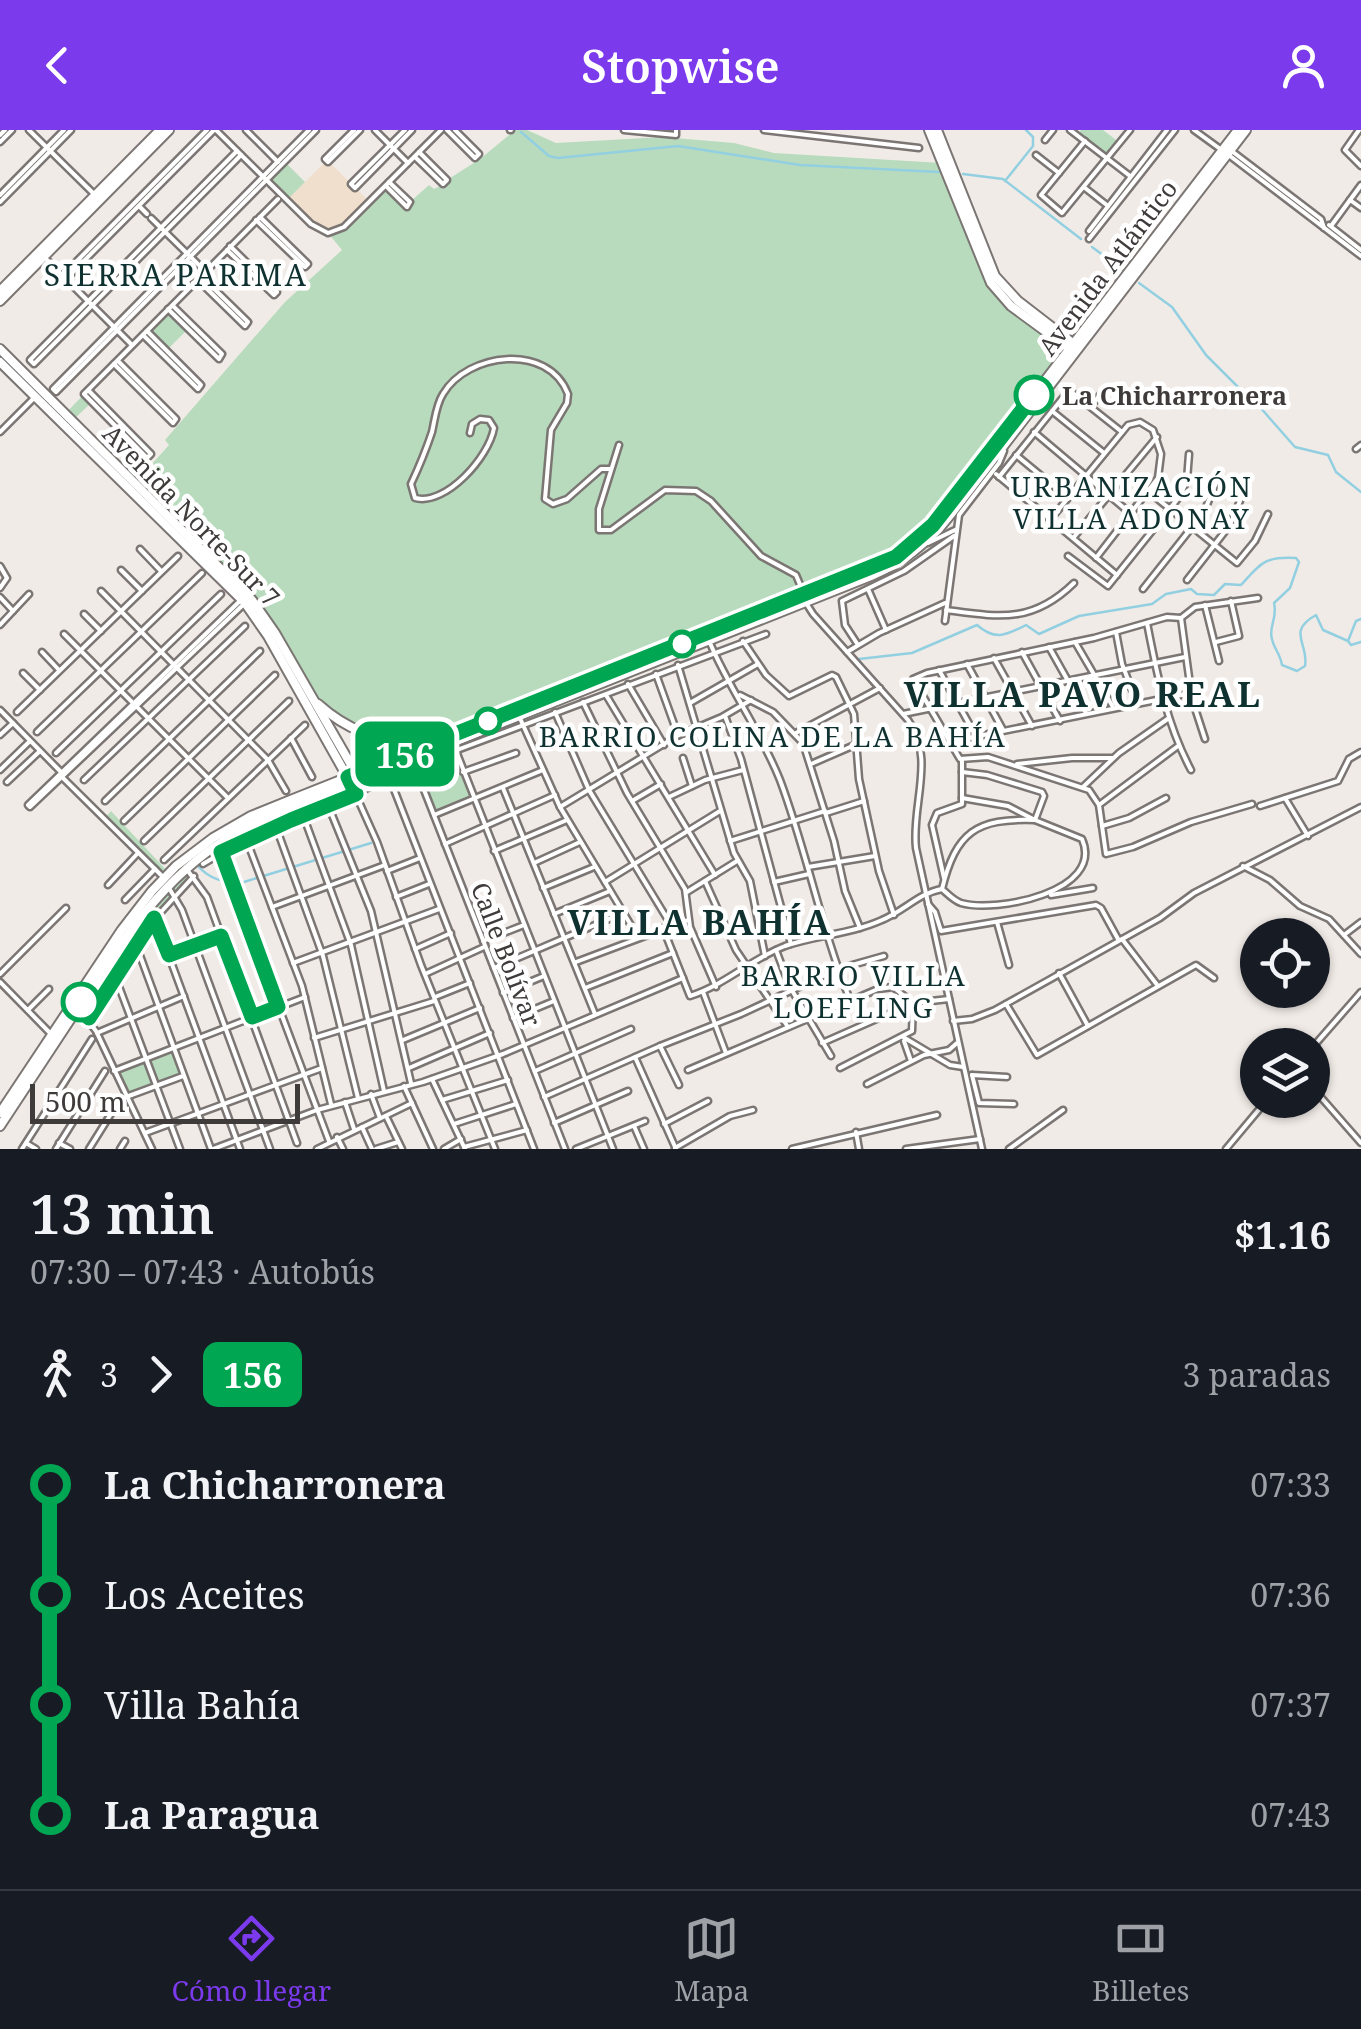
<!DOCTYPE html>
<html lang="es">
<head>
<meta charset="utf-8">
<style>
	:root { --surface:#171b24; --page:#20242c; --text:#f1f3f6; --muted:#9ea1a6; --line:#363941; --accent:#7c3aed }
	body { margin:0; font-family:"Noto Serif",serif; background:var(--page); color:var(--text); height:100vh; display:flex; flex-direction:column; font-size:38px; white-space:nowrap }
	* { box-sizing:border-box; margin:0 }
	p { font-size:32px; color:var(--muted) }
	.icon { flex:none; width:55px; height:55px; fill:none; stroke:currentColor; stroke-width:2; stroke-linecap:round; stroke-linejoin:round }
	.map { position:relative; height:1019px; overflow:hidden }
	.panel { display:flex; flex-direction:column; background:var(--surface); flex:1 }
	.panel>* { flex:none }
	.badge { padding:0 20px; border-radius:15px; font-size:35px; line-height:65px }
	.fabs { position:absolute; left:1240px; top:788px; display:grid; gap:20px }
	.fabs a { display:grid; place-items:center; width:90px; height:90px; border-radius:50%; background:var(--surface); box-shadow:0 2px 8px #0004; font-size:50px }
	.scale { position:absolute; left:30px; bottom:25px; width:270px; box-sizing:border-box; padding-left:10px; border:5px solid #3e3b3a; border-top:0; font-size:28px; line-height:35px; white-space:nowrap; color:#3e3b3a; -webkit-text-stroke:8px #fff; paint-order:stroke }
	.map>.badge { position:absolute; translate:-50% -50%; box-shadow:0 0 0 5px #fff }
	.legs { display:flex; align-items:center; gap:15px; height:110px; padding:0 30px; font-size:32px }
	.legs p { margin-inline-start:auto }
	.head { display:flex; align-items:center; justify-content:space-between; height:170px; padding:0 30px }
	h1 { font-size:55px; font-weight:600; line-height:75px }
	ul { padding:0 30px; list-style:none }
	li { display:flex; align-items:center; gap:35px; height:110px; font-size:38px }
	li i { display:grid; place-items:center; width:15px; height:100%; margin:0 12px; background:currentColor }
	li i::after { content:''; width:25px; height:25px; margin:-12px; border:8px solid; border-radius:50%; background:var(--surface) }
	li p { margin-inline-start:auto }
	li:first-child i { background:linear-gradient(#0000 50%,currentColor 0) }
	li:last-child i { background:linear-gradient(currentColor 50%,#0000 0) }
	header { display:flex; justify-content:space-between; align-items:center; height:130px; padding:0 30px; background:var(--accent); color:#fff; font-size:45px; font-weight:600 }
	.menu { display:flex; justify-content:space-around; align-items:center; height:140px; border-top:2px solid var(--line); background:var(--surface); font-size:28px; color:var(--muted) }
	.menu a { display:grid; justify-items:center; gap:5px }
	.menu .current { color:var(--accent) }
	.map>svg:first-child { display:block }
	.education { fill:#f1dfce }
	.green { fill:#b8dbbd }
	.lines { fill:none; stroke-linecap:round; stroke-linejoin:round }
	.stream { stroke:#92d0e1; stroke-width:2.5 }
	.street-casing { stroke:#7b7673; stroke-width:9 }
	.secondary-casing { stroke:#7b7673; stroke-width:12 }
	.street { stroke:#fff; stroke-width:4 }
	.secondary { stroke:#fff; stroke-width:8 }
	.line-1-casing { stroke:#fff; stroke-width:22 }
	.line-1 { stroke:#00a651; stroke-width:15 }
	.stop-1-dot { fill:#fff; stroke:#00a651; stroke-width:5 }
	.labels { text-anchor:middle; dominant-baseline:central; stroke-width:9; stroke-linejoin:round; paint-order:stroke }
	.street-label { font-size:25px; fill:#3e3b3a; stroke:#fff }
	.stop-label { font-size:25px; font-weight:bold; fill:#3e3b3a; stroke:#fff; text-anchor:start }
	.neighbourhood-label { font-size:28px; letter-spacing:2.5px; fill:#0f3231; stroke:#fff }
	.quarter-label { font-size:30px; letter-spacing:2.5px; fill:#0f3231; stroke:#fff }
	.district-label { font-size:35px; font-weight:bold; letter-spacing:2.5px; fill:#0f3231; stroke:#fff }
</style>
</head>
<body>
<header><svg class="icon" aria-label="back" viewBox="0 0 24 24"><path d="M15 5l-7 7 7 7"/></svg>Stopwise<svg class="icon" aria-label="person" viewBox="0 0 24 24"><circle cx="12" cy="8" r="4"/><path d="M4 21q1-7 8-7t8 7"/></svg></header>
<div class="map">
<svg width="1361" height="1019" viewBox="0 0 1361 1019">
	<rect width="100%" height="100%" fill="#f1ebe7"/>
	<path class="education" d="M327,30L370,72L342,99L328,103L315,98L287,70Z"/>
	<g class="green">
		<path d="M309,0H316L285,32L305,52L287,70L267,51L56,262L53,259Z"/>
		<path d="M515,0H527L556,13L663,7L734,13L774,23L942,33L991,153L1062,218L1063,228L940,387L895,427L429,611L368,605L321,576L275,503L135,353L169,315L165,310L285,172L342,120L328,103L344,97L389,52L410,72L429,55L434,59L442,55L415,26L419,22L447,50L480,29Z"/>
		<path d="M1081,0H1103L1120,13L1108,29L1077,5Z"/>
		<path d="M237,21L241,25L34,234L30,230Z"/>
		<path d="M172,175L222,224L219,229L188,199L167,220L201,255L198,259L143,205Z"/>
		<path d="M88,260L151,324L147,328L92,272L72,291L65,284Z"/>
		<path d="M456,621L473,670L434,685L417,642L440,633L447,624Z"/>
		<path d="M111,681L169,743L164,748L104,689Z"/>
		<path d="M185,737L194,746L150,794L89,888L78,877L139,787Z"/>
		<path d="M173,918L183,946L126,967L114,941Z"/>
	</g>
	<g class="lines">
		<g class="stream">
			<path d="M521,2L549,26L558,28L678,16L800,35L939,42"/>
			<path d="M963,44L1003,49L1081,109"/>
			<path d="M1005,51L1033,16V7L1026,0"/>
			<path d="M1092,117L1122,139"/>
			<path d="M1139,153L1172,177L1206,225L1242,261L1252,275L1259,276L1295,317L1328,325L1336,342L1361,362"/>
			<path d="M1361,489L1356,491L1348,511L1351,515L1361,512"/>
			<path d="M859,529L912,523L977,495C996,512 1008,504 1026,495L1039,504L1079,486L1152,474L1166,464L1191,459L1197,464L1214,465L1225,454L1241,455C1261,433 1265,426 1296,428L1299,432L1290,458L1274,473C1278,488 1268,497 1272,509C1274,519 1280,523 1282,535L1297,541L1305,536C1309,513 1286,502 1316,485L1323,500L1348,511"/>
			<path d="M197,735C210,750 226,754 244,752L371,713"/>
		</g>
		<g class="street-casing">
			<g id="street">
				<path d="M29,0L93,63"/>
				<path d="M216,0L311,94L328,103L344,97L441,0"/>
				<path d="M246,0L278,32"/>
				<path d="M309,0L53,259L56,262L316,0"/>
				<path d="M354,0L325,29L328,32L360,0"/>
				<path d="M375,0L408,33"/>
				<path d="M405,0L351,54L355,58L412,0"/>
				<path d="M447,0L475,28L479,24L455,0"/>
				<path d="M510,0H511"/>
				<path d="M624,0L676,5V0"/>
				<path d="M764,0L919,18"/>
				<path d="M1070,0L1130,46"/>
				<path d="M1194,0L1223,21"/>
				<path d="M1359,0L1345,20L1361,36"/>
				<path d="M0,5L5,0"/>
				<path d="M1045,10L1053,0"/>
				<path d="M1085,11L1041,65L1062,83L1130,0"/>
				<path d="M0,12L12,0"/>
				<path d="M237,21L30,230L34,234L241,25"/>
				<path d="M1233,22L1321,89L1324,98"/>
				<path d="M1036,25L1059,43"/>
				<path d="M1230,26L1361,126"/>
				<path d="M415,27L443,54L447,50L419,22"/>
				<path d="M386,56L407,77L410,72L389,52"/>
				<path d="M1085,58L1108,76"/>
				<path d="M0,65L64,0"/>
				<path d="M1350,70L1361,78"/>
				<path d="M0,72L71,0"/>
				<path d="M139,76L147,84"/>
				<path d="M151,88L205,141"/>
				<path d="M256,90L305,137L308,134L260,87"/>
				<path d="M1329,95L1361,120"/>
				<path d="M1331,96L1361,55"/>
				<path d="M1089,101L1167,0"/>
				<path d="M1089,109L1175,0"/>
				<path d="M227,120L274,165L277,162L230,116"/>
				<path d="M44,127L132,215"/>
				<path d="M63,145L207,0"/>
				<path d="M66,149L214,0"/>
				<path d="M199,151L245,196L248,192L201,146"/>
				<path d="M168,179L219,229L222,224L173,176"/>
				<path d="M143,205L198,259L201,255L147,201"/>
				<path d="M114,234L173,293L176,289L118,231"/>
				<path d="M88,260L151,324L147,328L84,264L88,260L278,69"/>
				<path d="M1091,276L1105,259"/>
				<path d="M1052,281L1104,323"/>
				<path d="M0,302L35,267"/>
				<path d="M1034,302L1130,383"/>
				<path d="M470,303L472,294L480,289L489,290L494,298C489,327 446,376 415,368L411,354C419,337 426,320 432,302C435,289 436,275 443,264C467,223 548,212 568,264L567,273L551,300L545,369L553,374L567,369L601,339H611"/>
				<path d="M619,315L599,379V400H611L665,360L696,361L711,371L761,426L796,445L804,464"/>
				<path d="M1356,319L1361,315"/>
				<path d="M1016,325L1067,367"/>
				<path d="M996,344L1117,445"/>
				<path d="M999,347L1069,260L1122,302"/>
				<path d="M1149,362L1237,433L1255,411L1268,384"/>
				<path d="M1050,390L1128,295L1140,292L1153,300L1161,324L1158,348L1096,428"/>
				<path d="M1074,407L1157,307"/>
				<path d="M928,413L955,400"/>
				<path d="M140,419L161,441"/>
				<path d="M1068,426L1108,456L1180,366L1187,350L1189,324"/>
				<path d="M0,436L7,448L0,458"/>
				<path d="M121,440L142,461"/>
				<path d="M1187,450L1230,395L1242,366"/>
				<path d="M868,459L886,500"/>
				<path d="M1143,459L1204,382L1218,348"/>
				<path d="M101,461L268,630L286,661"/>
				<path d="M0,467L13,481"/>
				<path d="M242,469L28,675L30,677L244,474"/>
				<path d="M806,473L813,484L908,590C936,627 911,676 916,718L982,1019"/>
				<path d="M1205,475L1219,531"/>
				<path d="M946,480C999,487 1032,494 1074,453"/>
				<path d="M84,484L101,501"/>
				<path d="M1181,488L1167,487L1094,508L927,543L913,549L960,629L988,627L1089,660L1099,675L1106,724L1133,717L1191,692L1252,674"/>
				<path d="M945,491L959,385L999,333L1004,321"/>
				<path d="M1147,493C1157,544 1166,593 1191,640"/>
				<path d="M0,495L29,464"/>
				<path d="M1116,502L1122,534L1132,560"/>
				<path d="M64,504L228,668"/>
				<path d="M743,511L766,545L789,566L832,545L836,547L854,584L859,649L879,741L894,785"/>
				<path d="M1075,512L1113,577"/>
				<path d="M1216,512L1239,506L1231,471"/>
				<path d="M710,513C730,560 761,602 780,650C807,722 821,798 850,870"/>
				<path d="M858,515L845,495L842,471L904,441L954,406"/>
				<path d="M1049,517L1086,583"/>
				<path d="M42,522L59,540"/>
				<path d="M847,522L879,503L945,473"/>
				<path d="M1022,522L1060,591"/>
				<path d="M994,528L1032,596"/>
				<path d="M967,534L1003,600"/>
				<path d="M678,535L734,723L750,751L765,826"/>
				<path d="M939,540L976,606"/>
				<path d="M23,543L40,560"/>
				<path d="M656,544L678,605"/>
				<path d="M628,554L664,615"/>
				<path d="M606,565L715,745"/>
				<path d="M740,565L773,582L803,613L834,711L845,761L860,798"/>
				<path d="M583,572L627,663L685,759L690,797L716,857"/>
				<path d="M690,573L758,534"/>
				<path d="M0,580L62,643"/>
				<path d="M17,582L178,426"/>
				<path d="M555,582L589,660L671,795"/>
				<path d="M903,584L1185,527"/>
				<path d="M519,586L560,677L638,807"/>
				<path d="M725,586L741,629L791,814"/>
				<path d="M37,602L202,443"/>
				<path d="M796,603L880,558"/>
				<path d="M0,605L13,593"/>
				<path d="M291,608L312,647"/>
				<path d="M1205,609L1192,569L1181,488L1195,477L1258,468"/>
				<path d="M949,612L1191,563"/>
				<path d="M456,621L613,1019"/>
				<path d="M56,623L221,464"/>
				<path d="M683,628L692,656"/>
				<path d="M409,630L417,642L565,1019"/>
				<path d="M811,634L857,614"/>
				<path d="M1017,634L1072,628H1112"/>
				<path d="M0,640L29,612"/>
				<path d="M417,642L440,633L449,623L766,504"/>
				<path d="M463,642L516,623"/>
				<path d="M962,642L987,645L1042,662L1044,666L1035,690L1008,676L962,668"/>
				<path d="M63,648L163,747"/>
				<path d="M390,649L534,1019"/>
				<path d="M84,650L245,496"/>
				<path d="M7,652L40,621"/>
				<path d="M351,654L377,712L421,835L495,1019"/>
				<path d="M1083,657L1119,623L1169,588"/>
				<path d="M503,658L595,884"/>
				<path d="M669,667L705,650L743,640"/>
				<path d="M1285,668L1308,706"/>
				<path d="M105,671L260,521"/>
				<path d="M632,671L661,654"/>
				<path d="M328,675L371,781L411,953"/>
				<path d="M1099,675L1178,616"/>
				<path d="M1260,676L1338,651L1349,629L1361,622"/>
				<path d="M560,677L677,606L722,587L751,570"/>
				<path d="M826,683L864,671"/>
				<path d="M303,685L351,815L384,961"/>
				<path d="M434,685L543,640"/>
				<path d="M1035,690L1082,709C1105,762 996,783 961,773C953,770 949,765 942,759C956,702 976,688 1035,690Z"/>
				<path d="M124,691L275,545"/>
				<path d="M1102,696L1129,688L1166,668"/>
				<path d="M276,697L323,826L358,968"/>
				<path d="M242,698L302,856L331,974"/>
				<path d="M144,711L289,571"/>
				<path d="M730,711L825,681"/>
				<path d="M445,714L555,665"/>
				<path d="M494,721L567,690"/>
				<path d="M221,723L329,1011"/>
				<path d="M164,730L305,595"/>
				<path d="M534,733L580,712"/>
				<path d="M203,734L235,715L414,638"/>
				<path d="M1243,736L1270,750L1300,776L1329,789L1361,824"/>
				<path d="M808,737L875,726"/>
				<path d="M188,741L207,767L297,1013"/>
				<path d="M387,741L420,728"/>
				<path d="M944,748L932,695L937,683L962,674V629"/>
				<path d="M705,751L736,820L788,897"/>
				<path d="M605,752L720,681"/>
				<path d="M774,752L809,744"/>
				<path d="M108,755L138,723"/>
				<path d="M169,758L182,780L270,1019"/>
				<path d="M543,758L594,737"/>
				<path d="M687,762L737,731"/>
				<path d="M1051,765L1093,758"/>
				<path d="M396,767L429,754"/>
				<path d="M125,770L155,739"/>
				<path d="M928,774L935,782L941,801L1096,775L1101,778L1118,809"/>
				<path d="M272,777L385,735"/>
				<path d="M149,781L159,799L240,1019"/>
				<path d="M554,784L610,761"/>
				<path d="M997,792L1009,835"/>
				<path d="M663,798L690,866C725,855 751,829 785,816C817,805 851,804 882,790C904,781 919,763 942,759"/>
				<path d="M1344,805L1361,792"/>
				<path d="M125,807L138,820L211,1019"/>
				<path d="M1122,809L1158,856"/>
				<path d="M483,811L524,795"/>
				<path d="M415,819L451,803"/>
				<path d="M776,820L790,857L831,926"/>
				<path d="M169,825L221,806"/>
				<path d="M576,832L688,790"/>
				<path d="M293,833L439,779"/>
				<path d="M494,838L623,783"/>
				<path d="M1059,843L1088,896"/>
				<path d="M0,844L66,778"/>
				<path d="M425,844L484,817"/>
				<path d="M115,846L180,1019"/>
				<path d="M0,852L50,903"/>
				<path d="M585,858L673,823"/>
				<path d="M703,862L726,923"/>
				<path d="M503,863L544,846"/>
				<path d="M435,867L470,853"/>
				<path d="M1006,874L1037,925L1196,835L1214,848"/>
				<path d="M78,878L96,901L152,1019"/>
				<path d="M28,880L49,859"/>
				<path d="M89,888L150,794L194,746"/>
				<path d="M513,888L554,871"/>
				<path d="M953,891L972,889L995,880L1160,788L1194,763L1361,677"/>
				<path d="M97,903L184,866"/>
				<path d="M903,907L950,935L963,937"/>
				<path d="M314,908L434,871"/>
				<path d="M403,910L480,878"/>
				<path d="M904,911L911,931"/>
				<path d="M822,913L913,873L949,869"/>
				<path d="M660,916L679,955"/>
				<path d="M1312,918L1361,862"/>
				<path d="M635,927L676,1019"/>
				<path d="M409,938L490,903"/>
				<path d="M688,940L878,859L893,857L913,873L912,901L840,938"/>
				<path d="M114,941L305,867"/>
				<path d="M535,941L631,899"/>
				<path d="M972,945L979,973L1014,974"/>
				<path d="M972,945L1007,947"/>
				<path d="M432,949L465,1019"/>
				<path d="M867,954L924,925L949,920L957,913"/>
				<path d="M404,956L433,1019"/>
				<path d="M1312,957L1361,1013"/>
				<path d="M371,964L380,988"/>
				<path d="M126,967L183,946"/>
				<path d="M544,967L660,916L741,884L838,839L884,826"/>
				<path d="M442,970L508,950"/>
				<path d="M345,972L354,999"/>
				<path d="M386,986L402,1019"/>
				<path d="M554,993L628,961"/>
				<path d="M454,994L516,974"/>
				<path d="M664,994L708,971"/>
				<path d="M634,996L644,1019"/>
				<path d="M362,997L372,1019"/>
				<path d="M856,1002L859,1019"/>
				<path d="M145,1003L322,938"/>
				<path d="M337,1007L343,1019"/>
				<path d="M26,1013L36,1019"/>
				<path d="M59,1013L70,1019"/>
				<path d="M464,1017L527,1000"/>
				<path d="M675,1018L730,986L753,980"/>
				<path d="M22,1019L92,909"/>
				<path d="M56,1019L105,941"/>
				<path d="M89,1019L119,971"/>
				<path d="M120,1019L125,1011"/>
				<path d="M213,1019L317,980L423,952L503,924L683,848"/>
				<path d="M317,1019L412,973"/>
				<path d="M376,1019L398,1012"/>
				<path d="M444,1019L461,1009"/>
				<path d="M576,1019L645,991"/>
				<path d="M792,1019L937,985"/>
				<path d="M906,1019L980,1009"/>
				<path d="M1009,1019L1063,980"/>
				<path d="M1226,1019L1267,970"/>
			</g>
		</g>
		<g class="secondary-casing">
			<g id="secondary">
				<path d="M929,0L991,153L1011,176L1071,220"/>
				<path d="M937,0L995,146L1018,171L1075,215"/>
				<path d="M0,161L160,0"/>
				<path d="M0,171L169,0"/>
				<path d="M0,219L252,470L275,503L358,647"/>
				<path d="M0,232L245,473L268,506L349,650"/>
				<path d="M318,574C349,602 387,615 429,611"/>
				<path d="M0,983L121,801L152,761L176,736L213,708L251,686L293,669L869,440L912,415L940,387L1238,0"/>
				<path d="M0,996C28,953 57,910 85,867C139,785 182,723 275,683L871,446C904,432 929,412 951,384L1246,0"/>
			</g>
		</g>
		<use href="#street" class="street"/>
		<use href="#secondary" class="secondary"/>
	</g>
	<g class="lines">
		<g class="line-1-casing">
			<path id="line-1" d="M81,872L78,878L89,888L154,788L169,825L221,806L252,887L278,877L221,722L291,690L356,664L348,647L896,427L933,395L1034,265"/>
		</g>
		<use href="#line-1" class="line-1"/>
	</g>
	<g class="stop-1-dot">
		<circle cx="1034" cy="265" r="18"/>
		<circle cx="682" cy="514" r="12"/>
		<circle cx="488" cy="591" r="12"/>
		<circle cx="81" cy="872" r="18"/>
	</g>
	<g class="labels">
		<g class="street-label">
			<text transform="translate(1107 137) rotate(-53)">Avenida Atlántico</text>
			<text transform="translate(192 385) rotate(46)">Avenida Norte-Sur 7</text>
			<text transform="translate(507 824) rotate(69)">Calle Bolívar</text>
		</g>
		<g class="stop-label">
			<text x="1062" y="265">La Chicharronera</text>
		</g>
		<g class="neighbourhood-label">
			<text x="1132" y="356">URBANIZACIÓN<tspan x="1132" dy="32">VILLA ADONAY</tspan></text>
			<text x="773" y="606">BARRIO COLINA DE LA BAHÍA</text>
			<text x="854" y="845">BARRIO VILLA<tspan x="854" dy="32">LOEFLING</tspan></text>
		</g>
		<g class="quarter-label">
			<text x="176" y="144">SIERRA PARIMA</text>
		</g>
		<g class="district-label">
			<text x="1083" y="563">VILLA PAVO REAL</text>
			<text x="700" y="791">VILLA BAHÍA</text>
		</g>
	</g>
</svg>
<div class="fabs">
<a><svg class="icon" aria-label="locate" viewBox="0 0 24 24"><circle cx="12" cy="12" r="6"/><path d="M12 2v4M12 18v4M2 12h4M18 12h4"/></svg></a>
<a><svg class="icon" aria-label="layers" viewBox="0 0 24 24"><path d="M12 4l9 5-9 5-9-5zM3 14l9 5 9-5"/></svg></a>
</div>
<div class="scale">500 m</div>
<b class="badge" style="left:405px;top:624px;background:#00a651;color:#fff">156</b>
</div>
<section class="panel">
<div class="head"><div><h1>13 min</h1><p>07:30 – 07:43 · Autobús</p></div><b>$1.16</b></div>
<div class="legs"><svg class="icon" aria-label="walk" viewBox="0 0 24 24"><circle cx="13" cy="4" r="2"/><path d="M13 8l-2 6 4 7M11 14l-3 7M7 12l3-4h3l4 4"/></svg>3<svg class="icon" aria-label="forward" viewBox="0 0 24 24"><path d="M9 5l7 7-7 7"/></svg><b class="badge" style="background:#00a651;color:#fff">156</b><p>3 paradas</p></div>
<ul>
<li><i style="color:#00a651"></i><b>La Chicharronera</b><p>07:33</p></li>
<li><i style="color:#00a651"></i><span>Los Aceites</span><p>07:36</p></li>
<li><i style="color:#00a651"></i><span>Villa Bahía</span><p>07:37</p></li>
<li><i style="color:#00a651"></i><b>La Paragua</b><p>07:43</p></li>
</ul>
</section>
<nav class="menu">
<a class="current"><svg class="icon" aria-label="directions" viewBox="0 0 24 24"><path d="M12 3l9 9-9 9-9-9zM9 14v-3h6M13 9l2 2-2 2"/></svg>Cómo llegar</a>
<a><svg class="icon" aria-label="map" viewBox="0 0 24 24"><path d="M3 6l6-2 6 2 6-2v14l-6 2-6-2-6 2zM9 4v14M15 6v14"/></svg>Mapa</a>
<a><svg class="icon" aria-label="tickets" viewBox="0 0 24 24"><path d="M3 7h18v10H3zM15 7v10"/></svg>Billetes</a>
</nav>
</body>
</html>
